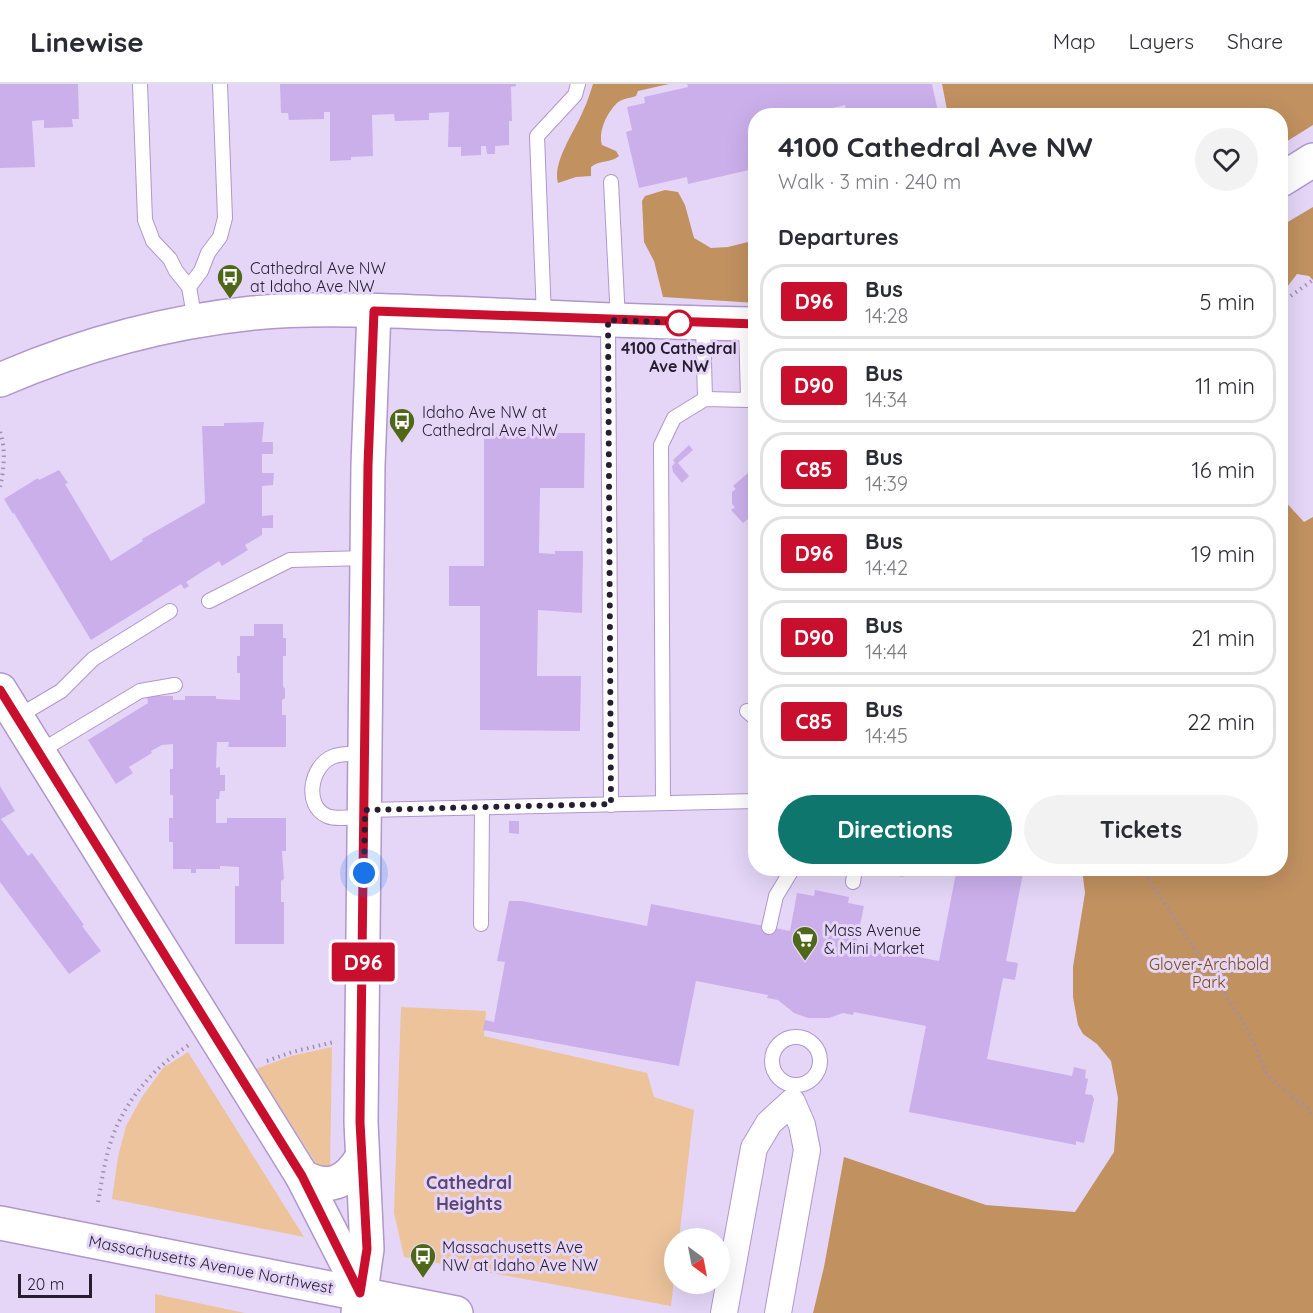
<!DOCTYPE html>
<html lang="en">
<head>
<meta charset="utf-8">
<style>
	:root { --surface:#fff; --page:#f2f2f3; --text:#2b2b33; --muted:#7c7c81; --line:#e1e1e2; --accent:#0f766e }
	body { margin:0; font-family:Quicksand,sans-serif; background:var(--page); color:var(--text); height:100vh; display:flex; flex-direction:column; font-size:22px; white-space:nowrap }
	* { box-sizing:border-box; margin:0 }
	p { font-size:20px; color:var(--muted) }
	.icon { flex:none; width:33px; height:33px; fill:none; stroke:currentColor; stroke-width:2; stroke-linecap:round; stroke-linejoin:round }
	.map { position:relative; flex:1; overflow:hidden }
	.panel { position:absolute; left:748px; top:24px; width:540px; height:768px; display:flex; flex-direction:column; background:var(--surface); border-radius:24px; box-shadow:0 6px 24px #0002 }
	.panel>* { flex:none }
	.badge { padding:0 12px; border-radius:4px; font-size:21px; line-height:39px }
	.needle { width:39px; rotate:148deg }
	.buttons { position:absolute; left:664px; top:1144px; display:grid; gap:12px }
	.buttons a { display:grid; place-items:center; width:66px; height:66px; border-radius:50%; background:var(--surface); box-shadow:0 6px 24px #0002; font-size:30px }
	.scale { position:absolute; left:18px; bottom:15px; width:74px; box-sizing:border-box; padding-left:6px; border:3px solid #271d31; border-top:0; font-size:16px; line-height:21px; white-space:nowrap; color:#271d31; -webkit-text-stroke:4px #e5d6f8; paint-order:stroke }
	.you { position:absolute; width:30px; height:30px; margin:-15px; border:4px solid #fff; border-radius:50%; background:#1a73e8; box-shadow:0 0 0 9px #1a73e833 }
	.map>.badge { position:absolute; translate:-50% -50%; box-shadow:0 0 0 3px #fff }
	h2 { padding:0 30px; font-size:22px; line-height:54px }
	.round { display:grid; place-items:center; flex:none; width:63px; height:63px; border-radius:32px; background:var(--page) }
	.head { display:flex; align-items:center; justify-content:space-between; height:102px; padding:0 30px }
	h1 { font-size:28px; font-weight:700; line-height:45px }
	.button { display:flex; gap:12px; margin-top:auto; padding:12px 30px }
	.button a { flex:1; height:69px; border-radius:36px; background:var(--accent); color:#fff; font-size:24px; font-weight:700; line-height:69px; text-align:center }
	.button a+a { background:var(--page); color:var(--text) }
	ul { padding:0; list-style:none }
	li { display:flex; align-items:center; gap:18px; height:75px; margin:0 12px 9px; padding:0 18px; border:3px solid var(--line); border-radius:24px }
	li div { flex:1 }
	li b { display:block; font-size:22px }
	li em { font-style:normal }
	li .badge { min-width:66px; font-weight:700; text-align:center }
	header { display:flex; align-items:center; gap:36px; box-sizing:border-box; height:84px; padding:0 30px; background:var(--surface); border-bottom:2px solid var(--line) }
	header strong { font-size:28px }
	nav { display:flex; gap:33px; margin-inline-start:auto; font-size:21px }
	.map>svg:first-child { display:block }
	.green { fill:#ecc39b }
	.forest { fill:#c19160 }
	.building { fill:#cbafeb }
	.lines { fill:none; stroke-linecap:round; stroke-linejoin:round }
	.lane-casing { stroke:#b097cc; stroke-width:16 }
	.street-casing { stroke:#b097cc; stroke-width:28 }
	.secondary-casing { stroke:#b097cc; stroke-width:36 }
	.primary-casing { stroke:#b097cc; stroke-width:36 }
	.path { stroke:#9d90ad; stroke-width:4; stroke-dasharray:1.5 4.5; stroke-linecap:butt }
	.lane { stroke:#fff; stroke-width:14 }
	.street { stroke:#fff; stroke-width:26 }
	.secondary { stroke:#fff; stroke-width:33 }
	.primary { stroke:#fff; stroke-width:33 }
	.line-casing { stroke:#fff; stroke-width:14 }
	.line { stroke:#c8102e; stroke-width:9 }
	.walk { stroke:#271d31; stroke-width:6; stroke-dasharray:0 10.8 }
	.stop-dot { fill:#fff; stroke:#c8102e; stroke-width:3 }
	.labels { text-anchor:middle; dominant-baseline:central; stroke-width:6; stroke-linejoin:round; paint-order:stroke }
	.poi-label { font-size:16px; fill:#271d31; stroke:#e5d6f8; text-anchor:start }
	.stop-label { font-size:16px; font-weight:bold; fill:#271d31; stroke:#e5d6f8 }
	.park-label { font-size:16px; fill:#7b4c12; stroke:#e5d6f8 }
	.street-label { font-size:16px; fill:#271d31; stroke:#e5d6f8 }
	.neighbourhood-label { font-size:18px; font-weight:bold; fill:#5c4674; stroke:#e5d6f8 }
</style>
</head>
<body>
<header>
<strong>Linewise</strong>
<nav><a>Map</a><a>Layers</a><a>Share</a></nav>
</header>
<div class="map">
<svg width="1313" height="1229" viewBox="0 0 1313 1229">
	<rect width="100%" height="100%" fill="#e5d6f8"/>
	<g class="green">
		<path d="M401,923L486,927L484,952L647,989L654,1013L694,1026L679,1155H675V1187L671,1222L404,1173L394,1129Z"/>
		<path d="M332,963L330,1086L317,1081L256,985L291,972Z"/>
		<path d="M188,968L304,1153L112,1115L118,1073L126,1042L142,1013L163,984Z"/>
		<path d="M155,1210L245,1229H155Z"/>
	</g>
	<g class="forest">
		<path d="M593,0H669L638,7L636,12C630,14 621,15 617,19C607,29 598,47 602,61L616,67L619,72C611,79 599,76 591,83V92L576,93L558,99C552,78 575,47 583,27C587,19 590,9 593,0Z"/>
		<path d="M942,0H1313V41L1281,61V32L948,31Z"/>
		<path d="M665,106L678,108L685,121L694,154L711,164L728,163L756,156V219L663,213L654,177L644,158L642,117L645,112Z"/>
		<path d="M1313,123V196L1309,192L1297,190L1281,211V142Z"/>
		<path d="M1281,413L1304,438L1313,433V1229H813L824,1183L844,1073L986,1121L1075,1128L1114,1068L1118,1014L1111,977L1097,960L1083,950L1078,941L1073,913V883L1085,809L1082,785L1281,784Z"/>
	</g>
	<g class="building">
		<path d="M0,0H78L79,35H72L73,43L44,44V36L32,37L35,83L0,84Z"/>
		<path d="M280,0H516V2L511,3L512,37H509V61L495,62V70H487L486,62H481V71L461,72V63H448L449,28L429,29V36L395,37L394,30L372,31L373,72L351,73V76L330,77V28H324V35L289,36L288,29H281Z"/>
		<path d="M687,0H932L939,32H848L845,21L799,32H756V78L748,80L749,86L688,100L687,93L639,104L626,48L632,46L627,23L645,19L644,13L688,3Z"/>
		<path d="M264,338L262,358H273V370H262V389H274L273,401L262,402V432L273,431V444H262V451L245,461L248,466L222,482L219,477L186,498L189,502L184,505L181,500L91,556L14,429L13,430L4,415L38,394L39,396L59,386L68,399L65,400L111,477L143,457L142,455L205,419L202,342H224V339Z"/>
		<path d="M484,349H585L584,404H540L539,469L555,470V467H583L582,529L538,526L537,592H581L580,647L480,646V522H449V482H484Z"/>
		<path d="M689,361L693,366L678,379L689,392L682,399L673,388L672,382L675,379L673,376Z"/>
		<path d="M756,382V444L748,435L743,439L731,426L735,423L732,420V408L736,405L733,402Z"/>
		<path d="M254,540H283V554H286V572H283V602L285,605V614L282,616V631H286V663H228L229,658H217L216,684L220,683V691H225V707H220L219,715H216V739H227V734H286V767H282L284,795L281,797V818H284V860H235V802H239V783L220,782V785H196V789H191V785H173V758H169V734H173V711H170V685H173V660L162,661L151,667L152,669L129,683L133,689L116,700L88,656L148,619L147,612H173V616H185V612H216V615L240,616V589H237V572H240V552H254Z"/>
		<path d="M756,572V602L750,595L752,594V579L750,577Z"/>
		<path d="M0,702L15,727L1,735L28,772L32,769L84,841L82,842L101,867L69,890L0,798Z"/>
		<path d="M509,737H519V750L509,749Z"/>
		<path d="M879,784H904L903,793L879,788Z"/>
		<path d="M957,784H1024L1006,877L1018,879L1015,896L1003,894L987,975L1072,992L1074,983L1086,986L1085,994L1088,995L1085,1010L1092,1011L1094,1015L1084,1059L1076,1057V1061L909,1028L926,942L854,928L853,931L843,929L829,934H808L794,929L778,916L767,914L768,911L696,897L679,982L483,946L485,936L494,938L505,878L497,877L509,817H522L647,842L651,820L790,847L797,809L814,812L815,806L849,813L848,819L864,822L856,861L939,877Z"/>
	</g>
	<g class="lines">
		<g class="lane-casing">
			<g id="lane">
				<path d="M140,0L145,136L153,157L170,175L176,187L189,203L195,237"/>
				<path d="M611,98L618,236"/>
				<path d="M189,203L201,187L208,169L220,153L225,134L220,0"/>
				<path d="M544,233L537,52L575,11L578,0"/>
				<path d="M608,236L611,721"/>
				<path d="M703,240L705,315"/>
				<path d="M209,517L290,476L367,474"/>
				<path d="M747,627L756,635"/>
				<path d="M17,633L61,607L93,575L170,527"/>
				<path d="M39,668L140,607L175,601"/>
				<path d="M663,719L661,361L674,334L705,315L748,316L746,240"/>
				<path d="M365,726L756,717"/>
				<path d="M365,732C353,733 337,736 327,732C303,721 311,682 332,673C341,669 355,670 365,669"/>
				<path d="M853,798L855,784"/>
				<path d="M481,840L482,724"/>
				<path d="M769,843L776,812L793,784"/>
				<circle cx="796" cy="977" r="24"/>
			</g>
		</g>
		<g class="street-casing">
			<path id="street" d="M724,1229L754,1064L769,1039L792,1018L802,1041L807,1066L778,1229"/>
		</g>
		<g class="secondary-casing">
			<g id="secondary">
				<path d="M1281,96L1313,76"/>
				<path d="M0,296C81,261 166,238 253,229C318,223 383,227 448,229C551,233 653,239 756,240"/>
				<path d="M0,606L302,1092L363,1211"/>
				<path d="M302,1092C328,1107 346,1099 361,1075"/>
				<path d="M358,1229L367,1165L361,1038L368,381L374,227"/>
			</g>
		</g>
		<g class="primary-casing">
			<path id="primary" d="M0,1139L456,1229"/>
		</g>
		<g class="path">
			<path d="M1281,219L1313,196"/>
			<path d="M0,348C6,365 4,386 0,403"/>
			<path d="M1141,784L1246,942L1268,992L1307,1024L1313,1034"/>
			<path d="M267,977L292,968L334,958"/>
			<path d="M98,1118C101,1102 103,1087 107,1071C118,1025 149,986 189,961"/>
		</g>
		<use href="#lane" class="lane"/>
		<use href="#street" class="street"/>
		<use href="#secondary" class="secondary"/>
		<use href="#primary" class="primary"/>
	</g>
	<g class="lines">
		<g class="line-casing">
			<path id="line" d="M0,606L302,1092L360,1209L367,1165L360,1038L368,381L374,227L756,240"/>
		</g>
		<use href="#line" class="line"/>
		<path class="walk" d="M364,789L365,726L611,720L608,236L685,239H679"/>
	</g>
	<defs>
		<g id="bus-pin" transform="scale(1.35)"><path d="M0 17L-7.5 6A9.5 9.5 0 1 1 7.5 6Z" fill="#4e6718" stroke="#e5d6f8"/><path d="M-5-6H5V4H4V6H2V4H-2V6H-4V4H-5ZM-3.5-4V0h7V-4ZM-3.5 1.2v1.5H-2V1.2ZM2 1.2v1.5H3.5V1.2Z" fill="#fff"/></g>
		<g id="supermarket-pin" transform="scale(1.35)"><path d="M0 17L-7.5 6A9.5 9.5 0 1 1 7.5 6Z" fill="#4e6718" stroke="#e5d6f8"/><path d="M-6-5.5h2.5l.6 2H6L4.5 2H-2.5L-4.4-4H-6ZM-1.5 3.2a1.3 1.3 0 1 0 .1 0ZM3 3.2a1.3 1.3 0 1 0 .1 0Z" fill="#fff"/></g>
	</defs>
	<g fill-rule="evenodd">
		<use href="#bus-pin" x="230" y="193"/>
		<use href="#bus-pin" x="402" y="337"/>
		<use href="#supermarket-pin" x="805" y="855"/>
		<use href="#bus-pin" x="423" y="1172"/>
	</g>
	<circle class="stop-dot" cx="679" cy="239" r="12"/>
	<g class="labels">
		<g class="poi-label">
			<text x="250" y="184">Cathedral Ave NW<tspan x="250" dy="18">at Idaho Ave NW</tspan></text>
			<text x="422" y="328">Idaho Ave NW at<tspan x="422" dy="18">Cathedral Ave NW</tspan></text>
			<text x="824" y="846">Mass Avenue<tspan x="824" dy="18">&amp; Mini Market</tspan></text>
			<text x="442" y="1163">Massachusetts Ave<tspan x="442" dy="18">NW at Idaho Ave NW</tspan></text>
		</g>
		<g class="stop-label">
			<text x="679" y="264">4100 Cathedral<tspan x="679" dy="18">Ave NW</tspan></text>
		</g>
		<g class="park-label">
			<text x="1209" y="880">Glover-Archbold<tspan x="1209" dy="18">Park</tspan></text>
		</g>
		<g class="street-label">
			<text transform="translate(211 1180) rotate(11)">Massachusetts Avenue Northwest</text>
		</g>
		<g class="neighbourhood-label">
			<text x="469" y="1098">Cathedral<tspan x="469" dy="21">Heights</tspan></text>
		</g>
	</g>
</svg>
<div class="buttons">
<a><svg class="needle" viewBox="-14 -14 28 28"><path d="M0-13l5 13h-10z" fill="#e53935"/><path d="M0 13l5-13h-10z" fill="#7c7c81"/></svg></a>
</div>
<div class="scale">20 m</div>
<div class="you" style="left:364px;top:789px"></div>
<b class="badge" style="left:363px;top:878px;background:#c8102e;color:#fff">D96</b>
<section class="panel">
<div class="head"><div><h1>4100 Cathedral Ave NW</h1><p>Walk · 3 min · 240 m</p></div><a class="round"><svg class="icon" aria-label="heart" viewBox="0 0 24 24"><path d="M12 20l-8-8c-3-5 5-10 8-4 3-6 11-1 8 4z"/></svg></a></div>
<h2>Departures</h2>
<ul>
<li><span class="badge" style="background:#c8102e;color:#fff">D96</span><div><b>Bus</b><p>14:28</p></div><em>5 min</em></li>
<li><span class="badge" style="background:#c8102e;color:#fff">D90</span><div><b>Bus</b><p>14:34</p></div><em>11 min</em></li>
<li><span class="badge" style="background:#c8102e;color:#fff">C85</span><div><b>Bus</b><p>14:39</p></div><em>16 min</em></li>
<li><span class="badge" style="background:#c8102e;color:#fff">D96</span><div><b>Bus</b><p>14:42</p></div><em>19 min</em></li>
<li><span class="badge" style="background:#c8102e;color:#fff">D90</span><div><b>Bus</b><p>14:44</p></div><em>21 min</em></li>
<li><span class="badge" style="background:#c8102e;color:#fff">C85</span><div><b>Bus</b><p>14:45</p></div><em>22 min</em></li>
</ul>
<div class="button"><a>Directions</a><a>Tickets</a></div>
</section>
</div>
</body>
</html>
